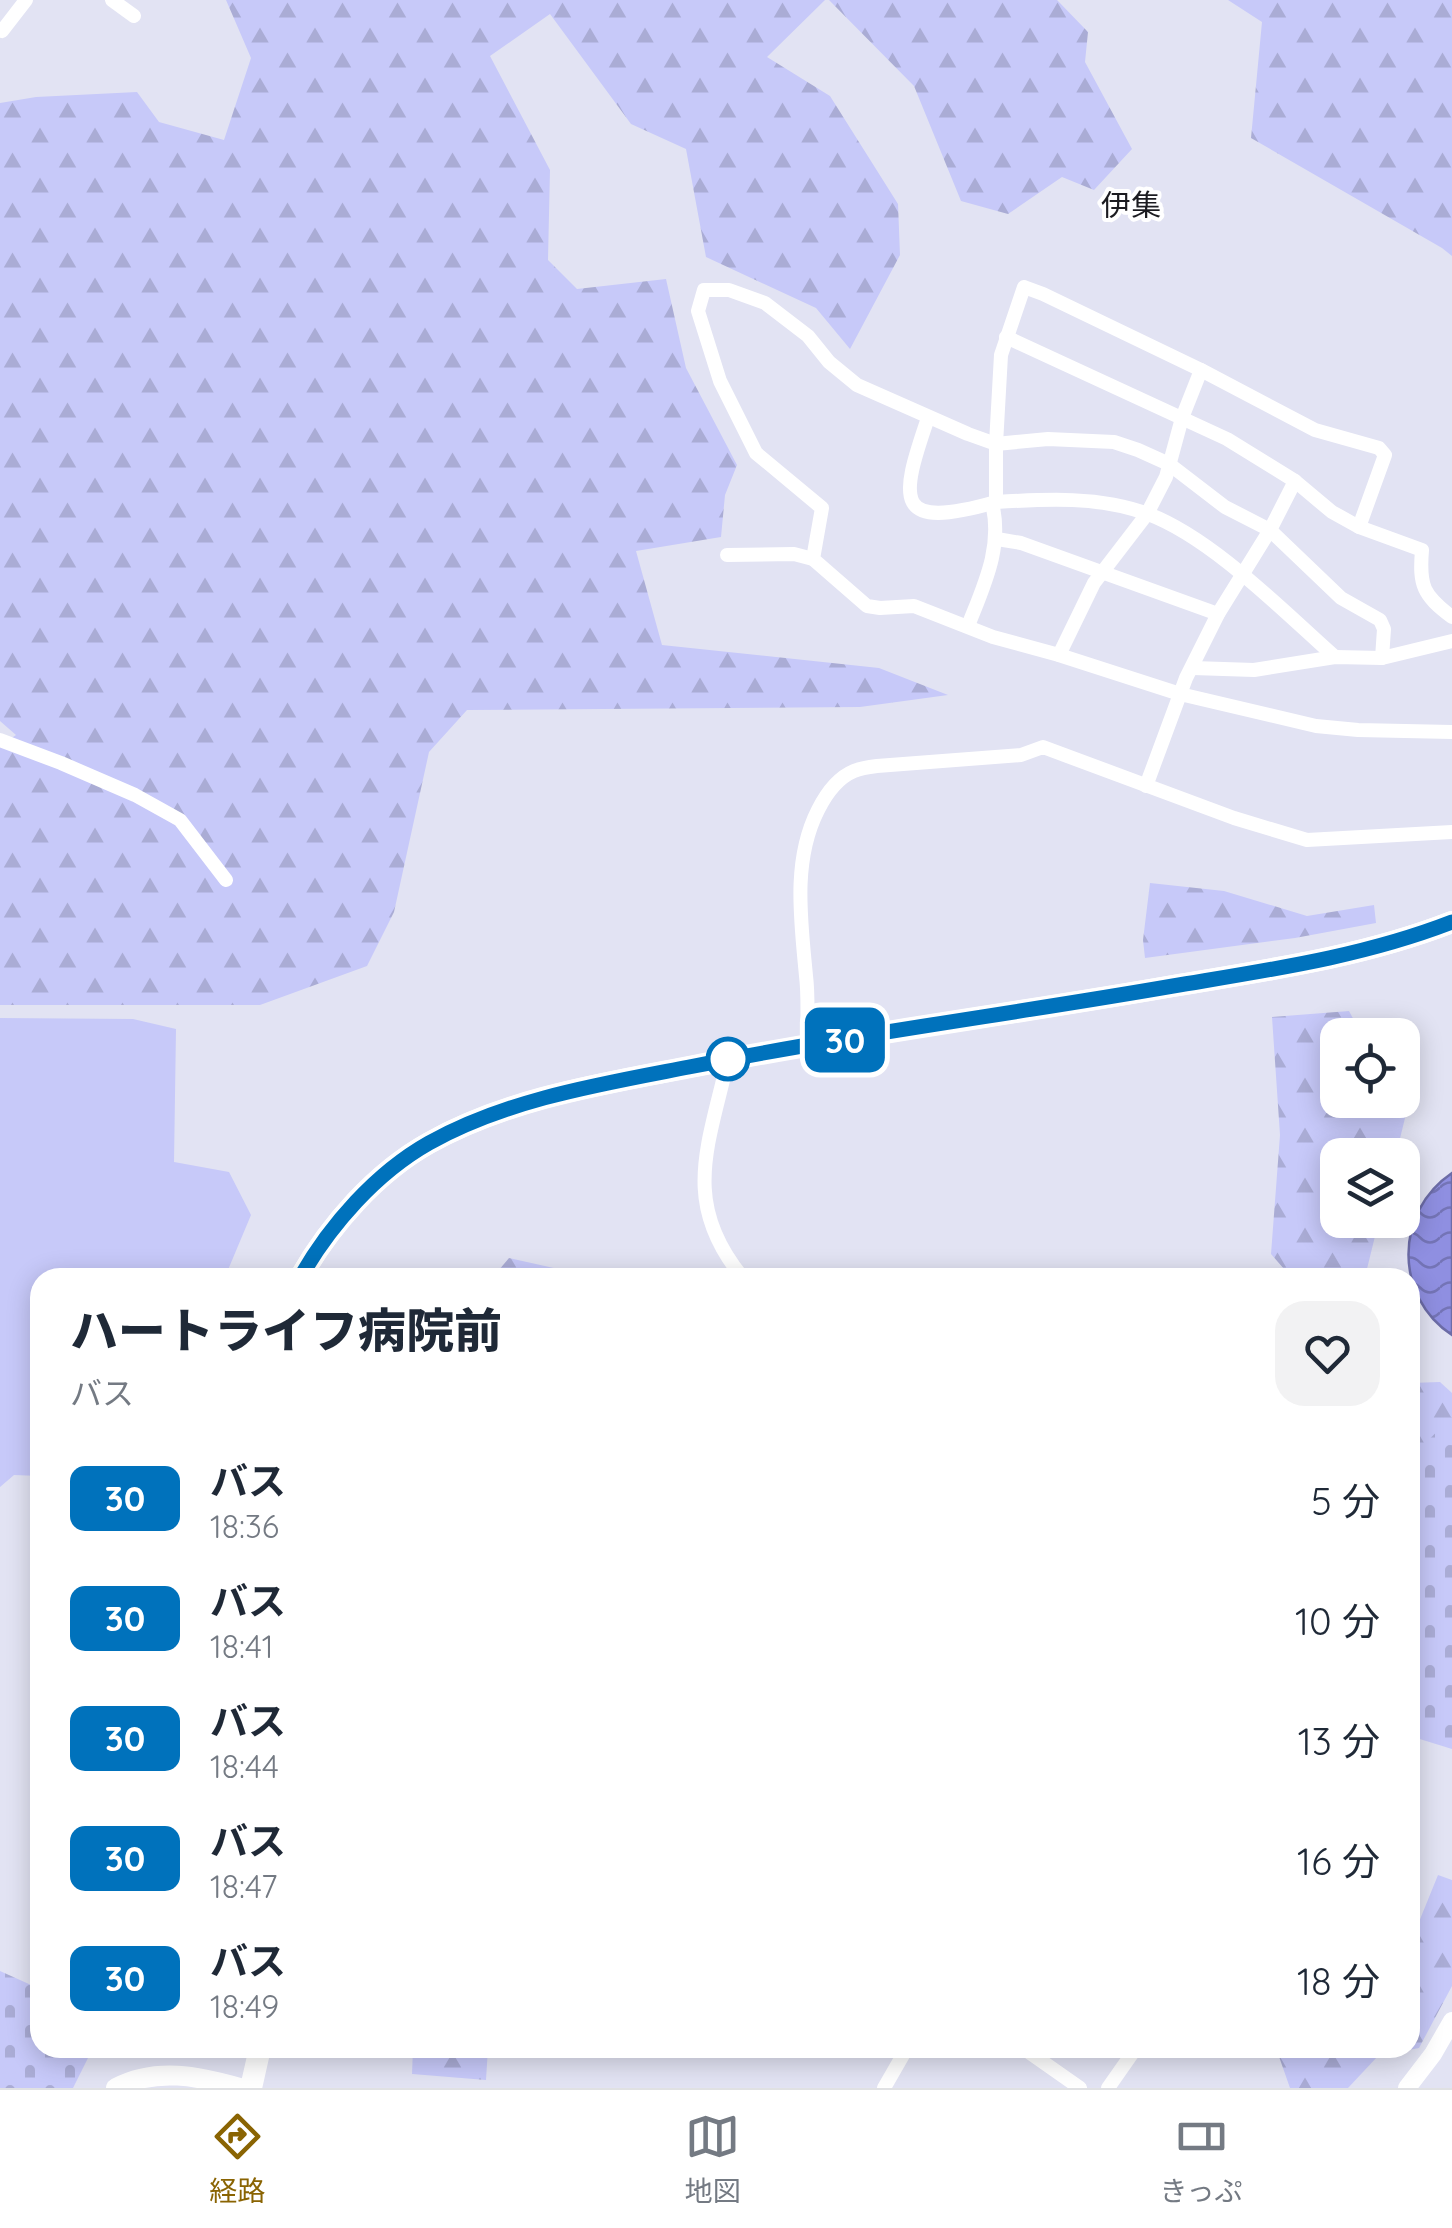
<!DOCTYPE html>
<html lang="ja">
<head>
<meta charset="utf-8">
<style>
	:root { --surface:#fff; --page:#f2f2f3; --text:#1f2937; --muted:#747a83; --line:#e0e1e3; --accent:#8a6403 }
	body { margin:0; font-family:Quicksand,"Noto Sans JP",sans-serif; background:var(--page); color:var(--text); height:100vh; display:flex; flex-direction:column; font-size:38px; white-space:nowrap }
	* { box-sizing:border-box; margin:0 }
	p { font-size:32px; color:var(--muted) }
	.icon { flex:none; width:55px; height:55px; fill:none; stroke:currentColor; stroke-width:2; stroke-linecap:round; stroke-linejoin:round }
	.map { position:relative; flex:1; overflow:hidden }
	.panel { position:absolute; left:30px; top:1268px; width:1390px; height:790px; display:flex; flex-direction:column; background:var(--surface); border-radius:30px; box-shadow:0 5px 25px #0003 }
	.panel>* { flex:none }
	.badge { padding:0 20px; border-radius:15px; font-size:35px; line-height:65px }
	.controls { position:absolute; left:1320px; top:1018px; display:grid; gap:20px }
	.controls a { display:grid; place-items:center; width:100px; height:100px; border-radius:20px; background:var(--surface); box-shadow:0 5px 25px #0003; font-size:50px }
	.map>.badge { position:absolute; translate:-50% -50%; box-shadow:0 0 0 5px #fff }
	.round { display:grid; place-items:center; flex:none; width:105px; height:105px; border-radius:30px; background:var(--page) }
	.head { display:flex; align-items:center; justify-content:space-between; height:170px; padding:0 40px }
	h1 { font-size:48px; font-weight:800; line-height:75px }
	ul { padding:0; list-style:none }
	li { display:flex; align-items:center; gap:30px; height:120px; padding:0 40px }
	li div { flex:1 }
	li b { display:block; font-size:38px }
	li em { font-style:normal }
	li .badge { min-width:110px; font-weight:700; text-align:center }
	.dock { display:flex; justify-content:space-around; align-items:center; height:140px; border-top:2px solid var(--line); background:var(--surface); font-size:28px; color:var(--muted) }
	.dock a { display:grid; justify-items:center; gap:5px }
	.dock .on { color:var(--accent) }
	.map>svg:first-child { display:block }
	.grass { fill:#c7c9f9 }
	.forest { fill:url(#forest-firs) }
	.cemetery { fill:url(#cemetery-stones) }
	.water { fill:url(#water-waves); stroke:#6c6ca7; stroke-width:2.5 }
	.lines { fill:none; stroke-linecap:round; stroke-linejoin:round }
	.minor { stroke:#fff; stroke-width:14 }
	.tertiary { stroke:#fff; stroke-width:18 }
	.secondary { stroke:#fff; stroke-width:20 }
	.trunk { stroke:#fff; stroke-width:22 }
	.line-casing { stroke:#fff; stroke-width:22 }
	.line { stroke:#0072bc; stroke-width:15 }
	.stop-dot { fill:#fff; stroke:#0072bc; stroke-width:5 }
	.labels { text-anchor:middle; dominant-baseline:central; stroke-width:8; stroke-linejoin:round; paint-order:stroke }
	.quarter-label { font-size:30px; fill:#1b1b20; stroke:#fff }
</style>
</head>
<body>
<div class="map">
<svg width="1452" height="2088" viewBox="0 0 1452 2088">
	<defs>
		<pattern id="forest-firs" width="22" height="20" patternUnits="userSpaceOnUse" patternTransform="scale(2.5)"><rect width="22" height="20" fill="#c7c9f9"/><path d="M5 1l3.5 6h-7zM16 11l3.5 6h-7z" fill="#aaacd5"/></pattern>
		<pattern id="cemetery-stones" width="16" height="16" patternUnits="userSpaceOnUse" patternTransform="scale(2.5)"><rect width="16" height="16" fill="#c7c9f9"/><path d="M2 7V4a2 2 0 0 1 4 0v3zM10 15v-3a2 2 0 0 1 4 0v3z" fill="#aaacd5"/></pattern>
		<pattern id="water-waves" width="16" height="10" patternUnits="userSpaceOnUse" patternTransform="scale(2.5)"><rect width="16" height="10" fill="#8f8fe1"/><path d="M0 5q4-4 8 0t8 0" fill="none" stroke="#7474b6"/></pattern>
	</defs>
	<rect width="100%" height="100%" fill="#e2e3f3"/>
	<path class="grass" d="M0,1018L133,1019L176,1029L174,1162L229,1172L251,1215L225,1277L40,1278V1476L14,1475L0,1487Z"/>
	<g class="forest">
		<path d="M226,0H825L767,57L830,96L898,204L900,255L850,349L816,308L706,257L686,149L631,124L550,14L490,56L550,170L548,260L577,289L666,279L686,368L737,465L725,495L721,537L636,551L662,645L879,668L948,695L860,707L467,710L429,752L394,912L367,966L260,1005H0V746L16,735L0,721V103L36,97L137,92L159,122L224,140L251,58Z"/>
		<path d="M829,0H1057L1088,32L1085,62L1132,149L1094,190L1062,177L1008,214L961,201L914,86Z"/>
		<path d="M1228,0H1452V256L1442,248L1251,138L1262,22Z"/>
		<path d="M1150,883L1224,891L1307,916L1374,905L1376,923L1295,938L1145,958L1143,940Z"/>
		<path d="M1349,1011L1362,1035H1338V1100H1402L1403,1072L1414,1081L1396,1155H1338V1220H1379L1365,1277H1291L1271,1254L1280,1135L1272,1017Z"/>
		<path d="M509,1258L594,1277H493Z"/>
		<path d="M1440,1382L1452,1393V1457L1410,1487V1383Z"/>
		<path d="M1438,1875L1452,1880V1986L1419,2048L1378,2056L1348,2088H1290L1276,2048H1410V1975L1413,1969L1410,1944Z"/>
		<path d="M413,2048H488L486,2080L412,2074Z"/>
	</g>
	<g class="cemetery">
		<path d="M1452,1417V1749L1410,1736V1458Z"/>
		<path d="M0,1971L40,1989V2048H93L73,2088H0Z"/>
	</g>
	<path class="water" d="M1452,1173V1335C1394,1297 1394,1212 1452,1173Z"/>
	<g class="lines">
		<g class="minor">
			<path d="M112,0L134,16"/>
			<path d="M0,30L2,31L26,0"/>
			<path d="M1006,337L1227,439L1295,481L1332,512L1359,527L1422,550C1419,586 1423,595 1452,617"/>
			<path d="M928,418C899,502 894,531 996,502"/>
			<path d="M997,539L1021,543L1218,614"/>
			<path d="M727,555L794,554L813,559"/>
			<path d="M968,626C984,585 1003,547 992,503"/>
			<path d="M1059,655L1094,583L1147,514L1166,477L1182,418L1201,370"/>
			<path d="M1335,657C1283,611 1212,538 1148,514C1100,496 1046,499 996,502V444L1001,355L1024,287L1043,294L1201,370L1315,430L1379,448L1385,455L1359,527"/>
			<path d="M1382,658L1384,629L1380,620L1341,598L1270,530L1225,507L1169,464L1138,450L1114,442L1048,439L996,444L968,434L857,385L829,362L808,336L765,303L729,290H704L698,311L720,381L756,453L822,508L813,559L867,606L880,608L914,606L993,637L1059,655L1180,694L1316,726L1358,730L1452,732"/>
			<path d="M1193,668L1254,670L1335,657L1382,658L1452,641"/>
			<path d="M0,740L61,763L135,795L180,820L226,880"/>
			<path d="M1146,786L1186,678L1218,614L1270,530L1295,481"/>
			<path d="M809,1046C806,1023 809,999 806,976C801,921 792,861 818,810C826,794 837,778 854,771C861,768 869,767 877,766L1021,755L1043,747L1234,818L1307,840L1452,832"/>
			<path d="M728,1059C709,1145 680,1202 743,1278"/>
			<path d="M1023,2048L1080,2088"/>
			<path d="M884,2088L907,2048"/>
			<path d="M1108,2088L1136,2048"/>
		</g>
		<path class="tertiary" d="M1407,2088L1433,2054L1452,2021"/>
		<path class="secondary" d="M116,2088C156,2067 199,2076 240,2088"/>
		<g class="trunk">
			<path d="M300,1278C330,1225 375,1173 429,1143C510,1097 607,1083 696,1066C854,1035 1015,1014 1173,986C1267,970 1363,957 1452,922"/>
			<path d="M251,2088L260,2048"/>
		</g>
	</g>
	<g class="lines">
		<g class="line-casing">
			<path id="line" d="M300,1278C330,1225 376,1173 429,1143C508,1099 601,1084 689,1067C849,1035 1012,1014 1173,986C1268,970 1362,957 1452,922"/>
		</g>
		<use href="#line" class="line"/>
	</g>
	<circle class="stop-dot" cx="728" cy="1059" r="20"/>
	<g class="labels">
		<g class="quarter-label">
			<text x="1131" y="205">伊集</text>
		</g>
	</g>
</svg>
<div class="controls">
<a><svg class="icon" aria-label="locate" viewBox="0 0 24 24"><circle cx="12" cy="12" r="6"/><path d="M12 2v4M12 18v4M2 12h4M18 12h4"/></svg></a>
<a><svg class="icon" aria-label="layers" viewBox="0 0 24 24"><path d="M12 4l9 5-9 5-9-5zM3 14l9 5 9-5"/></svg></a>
</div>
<b class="badge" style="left:845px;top:1040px;background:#0072bc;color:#fff">30</b>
<section class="panel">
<div class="head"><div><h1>ハートライフ病院前</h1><p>バス</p></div><a class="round"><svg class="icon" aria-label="heart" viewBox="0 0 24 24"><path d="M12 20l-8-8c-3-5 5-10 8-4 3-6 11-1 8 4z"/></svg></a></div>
<ul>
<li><span class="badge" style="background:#0072bc;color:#fff">30</span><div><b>バス</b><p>18:36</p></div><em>5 分</em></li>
<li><span class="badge" style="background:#0072bc;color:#fff">30</span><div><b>バス</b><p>18:41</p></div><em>10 分</em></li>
<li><span class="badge" style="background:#0072bc;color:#fff">30</span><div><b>バス</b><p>18:44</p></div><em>13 分</em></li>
<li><span class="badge" style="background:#0072bc;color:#fff">30</span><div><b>バス</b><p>18:47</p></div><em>16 分</em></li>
<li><span class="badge" style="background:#0072bc;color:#fff">30</span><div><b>バス</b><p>18:49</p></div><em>18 分</em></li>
</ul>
</section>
</div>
<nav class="dock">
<a class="on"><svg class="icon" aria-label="directions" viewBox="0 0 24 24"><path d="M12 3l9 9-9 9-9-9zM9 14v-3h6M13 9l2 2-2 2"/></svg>経路</a>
<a><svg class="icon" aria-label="map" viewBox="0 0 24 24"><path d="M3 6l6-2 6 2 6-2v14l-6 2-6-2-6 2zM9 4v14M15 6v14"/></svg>地図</a>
<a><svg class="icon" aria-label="tickets" viewBox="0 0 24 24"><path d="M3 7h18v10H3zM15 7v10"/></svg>きっぷ</a>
</nav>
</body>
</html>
